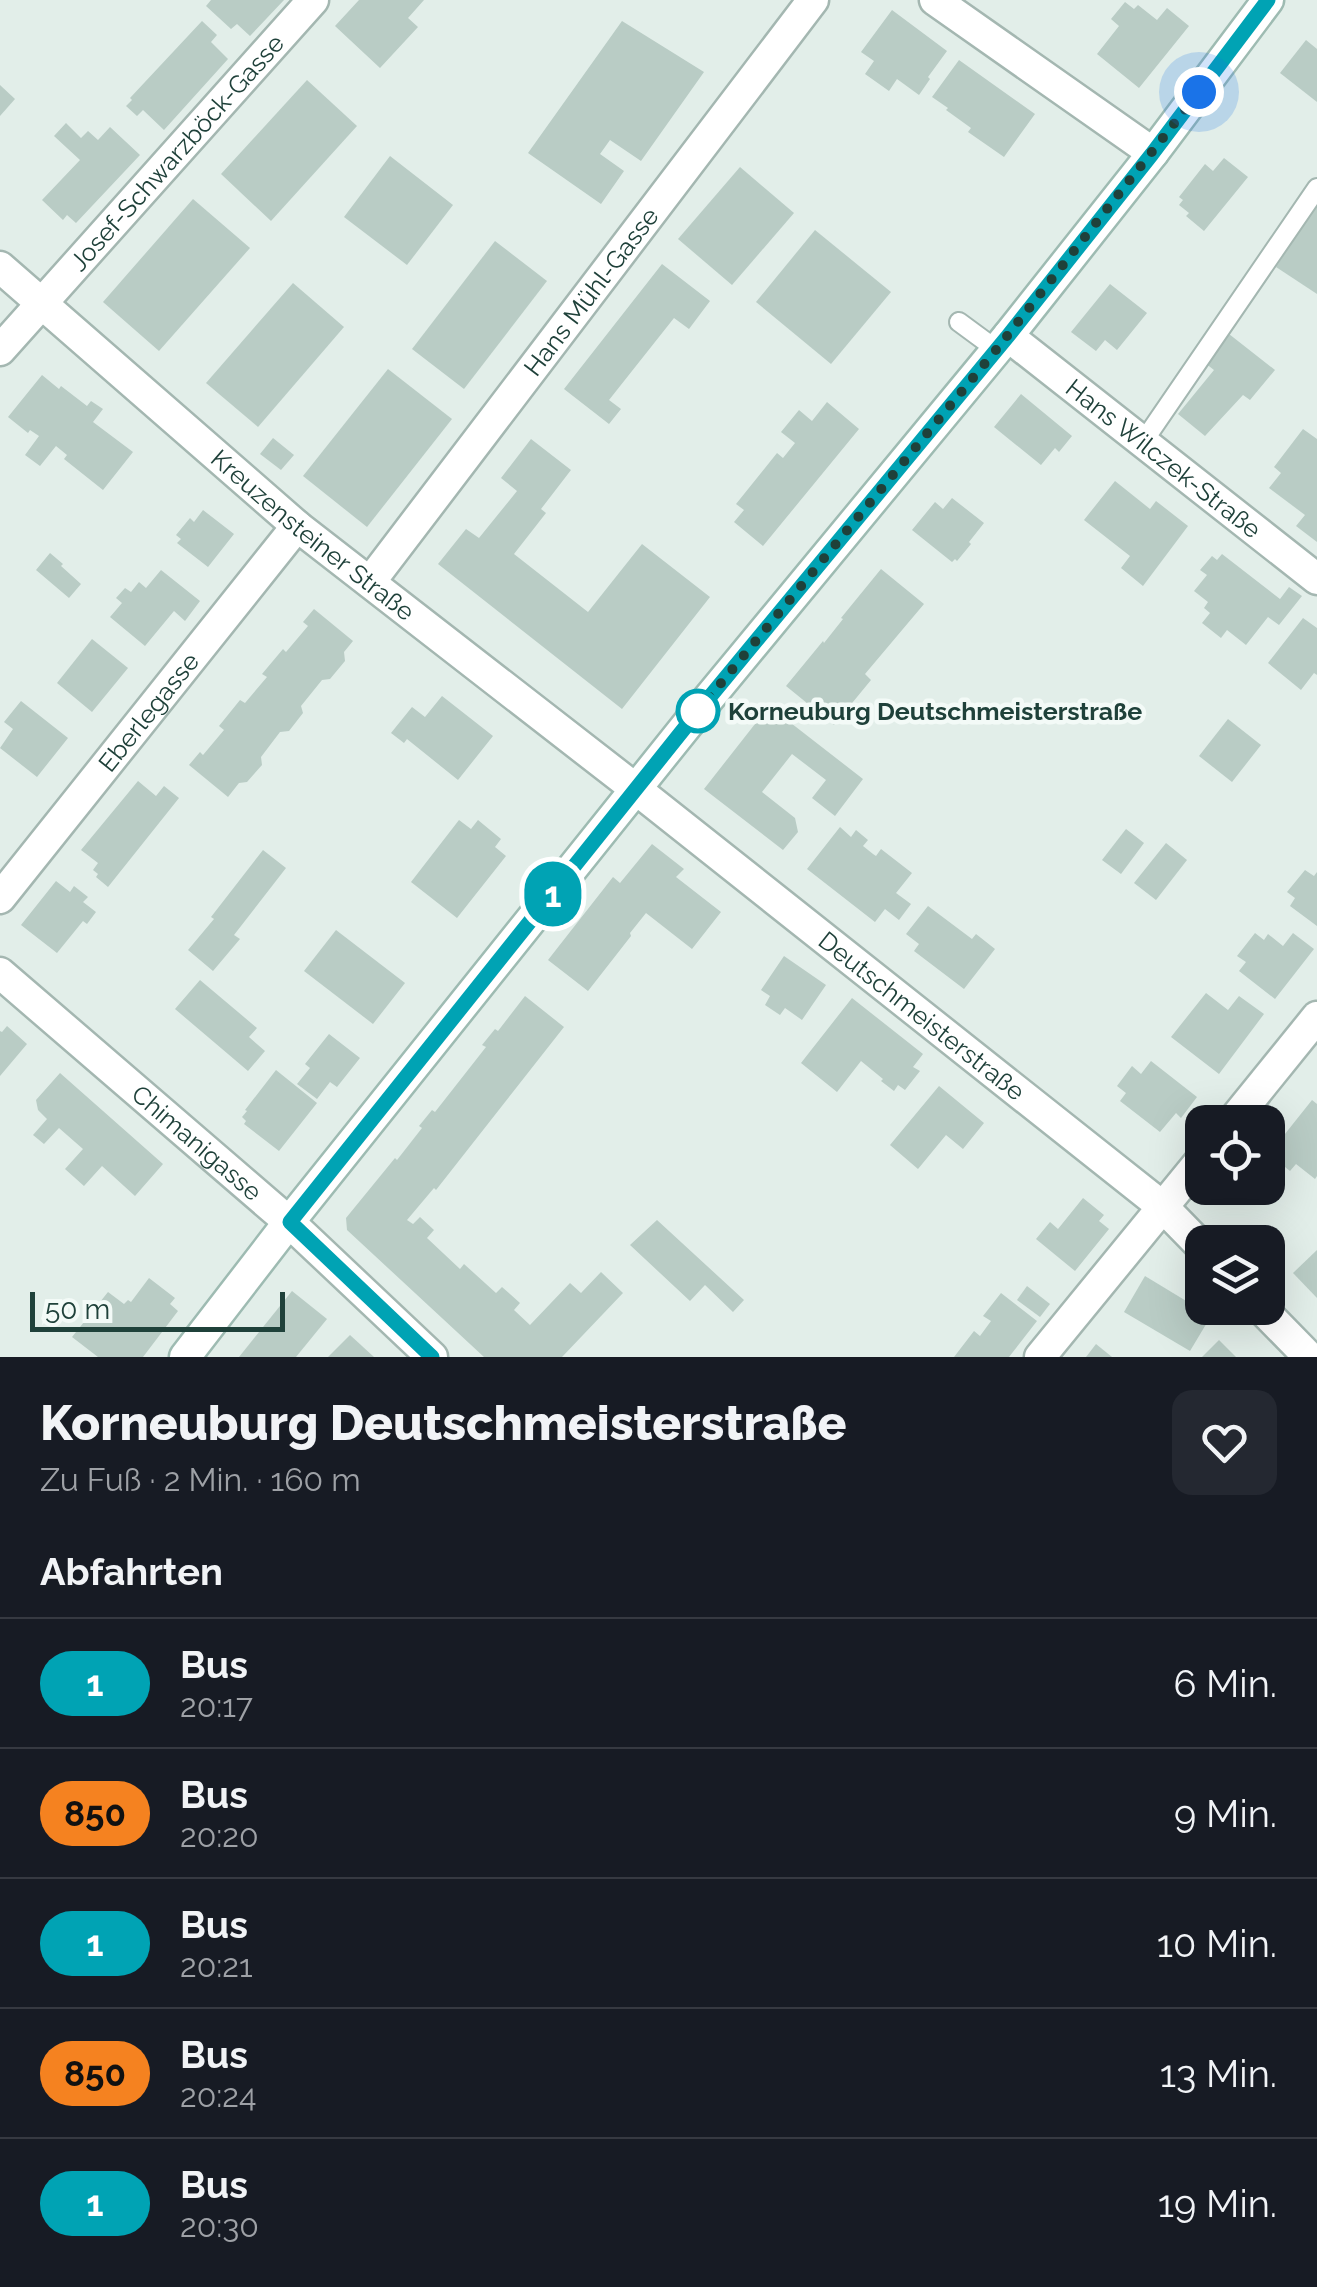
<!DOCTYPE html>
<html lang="de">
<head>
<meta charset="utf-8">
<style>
	:root { --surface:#171b24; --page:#242831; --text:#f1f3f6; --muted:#9ea1a6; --line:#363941 }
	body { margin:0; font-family:Raleway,sans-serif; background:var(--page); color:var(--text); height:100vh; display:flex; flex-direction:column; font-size:38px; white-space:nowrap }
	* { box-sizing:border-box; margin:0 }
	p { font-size:32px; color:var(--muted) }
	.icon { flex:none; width:55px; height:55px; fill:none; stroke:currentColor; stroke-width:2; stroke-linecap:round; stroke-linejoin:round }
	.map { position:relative; height:1357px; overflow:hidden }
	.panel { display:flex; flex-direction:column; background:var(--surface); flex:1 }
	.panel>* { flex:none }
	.badge { padding:0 20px; border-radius:32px; font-size:35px; line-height:65px }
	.fabs { position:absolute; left:1185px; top:1105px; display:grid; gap:20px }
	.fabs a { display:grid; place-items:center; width:100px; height:100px; border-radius:20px; background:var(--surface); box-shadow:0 10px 40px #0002; font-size:50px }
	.scale { position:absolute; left:30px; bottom:25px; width:255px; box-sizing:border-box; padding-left:10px; border:5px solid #1f413a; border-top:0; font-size:28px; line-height:35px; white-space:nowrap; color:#1f413a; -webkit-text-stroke:8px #f3faf7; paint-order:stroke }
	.you { position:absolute; width:50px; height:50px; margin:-25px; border:8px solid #fff; border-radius:50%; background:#1a73e8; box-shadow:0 0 0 15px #1a73e833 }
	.map>.badge { position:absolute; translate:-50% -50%; box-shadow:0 0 0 5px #fff }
	h2 { padding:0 40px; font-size:38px; line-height:90px }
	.round { display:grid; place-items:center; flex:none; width:105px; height:105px; border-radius:20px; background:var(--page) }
	.headline { display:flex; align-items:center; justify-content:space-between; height:170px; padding:0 40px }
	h1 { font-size:48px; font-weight:800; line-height:75px }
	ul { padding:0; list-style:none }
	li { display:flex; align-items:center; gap:30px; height:130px; padding:0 40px; border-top:2px solid var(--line) }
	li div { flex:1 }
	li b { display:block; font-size:38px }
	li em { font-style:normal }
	li .badge { min-width:110px; font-weight:700; text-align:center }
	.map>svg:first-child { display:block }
	.building { fill:#b9ccc5 }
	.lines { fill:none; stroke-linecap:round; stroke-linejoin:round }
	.service-casing { stroke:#a4b7b1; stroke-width:22 }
	.minor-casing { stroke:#a4b7b1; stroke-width:35 }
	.secondary-casing { stroke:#9ebbb2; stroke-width:35 }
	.service { stroke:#fff; stroke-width:18 }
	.minor { stroke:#fff; stroke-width:30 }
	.secondary { stroke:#fff; stroke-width:30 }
	.line-casing { stroke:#fff; stroke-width:22 }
	.line { stroke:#00a3b4; stroke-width:15 }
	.walk { stroke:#1f413a; stroke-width:10; stroke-dasharray:0 18 }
	.stop-dot { fill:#fff; stroke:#00a3b4; stroke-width:5 }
	.labels { text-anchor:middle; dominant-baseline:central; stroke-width:9; stroke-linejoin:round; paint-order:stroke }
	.street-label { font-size:25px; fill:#1f413a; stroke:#f3faf7 }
	.stop-label { font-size:25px; font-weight:bold; fill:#1f413a; stroke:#f3faf7; text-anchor:start }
</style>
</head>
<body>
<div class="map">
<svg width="1317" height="1357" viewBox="0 0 1317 1357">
	<rect width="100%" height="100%" fill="#e2eee9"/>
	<g class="building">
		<path d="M211,0H284L250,36L237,24L231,29L206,6Z"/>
		<path d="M359,0H424L408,18L418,27L380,68L335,26Z"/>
		<path d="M1125,2L1134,9L1138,5L1157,20L1167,8L1189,26L1139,88L1097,54L1119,26L1111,19Z"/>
		<path d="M892,10L947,51L928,77L930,79L919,95L897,79L889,91L865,74L874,61L861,52Z"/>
		<path d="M202,21L217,35L211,42L228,59L164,130L143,110L137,116L126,106L132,100L130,98Z"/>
		<path d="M622,21L704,72L641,161L610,140L600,154L624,171L601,204L528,153Z"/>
		<path d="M1306,40L1317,49V102L1280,73Z"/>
		<path d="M959,60L1035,114L1004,157L968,132L971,128L946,110L948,108L932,97Z"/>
		<path d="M307,80L357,126L271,221L221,174Z"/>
		<path d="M0,85L15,99L0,116Z"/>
		<path d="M66,123L81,138L88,131L98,140L110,127L140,155L76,223L67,215L63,220L42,200L80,160L54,136Z"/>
		<path d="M390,156L453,205L407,265L344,217Z"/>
		<path d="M1224,158L1248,177L1204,231L1186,216L1189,213L1179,205L1183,200L1179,197L1205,164L1213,171Z"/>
		<path d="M740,167L794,213L732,285L678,239Z"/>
		<path d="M193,199L250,248L159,351L103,302Z"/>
		<path d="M1317,205V294L1276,267Z"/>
		<path d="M815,230L891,292L831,364L756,302Z"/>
		<path d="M495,241L547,281L464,389L412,349Z"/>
		<path d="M662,264L710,301L689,329L674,318L609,400L621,409L609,424L564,389Z"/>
		<path d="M293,283L344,327L258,427L206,383Z"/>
		<path d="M1110,284L1147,313L1117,350L1105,340L1096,351L1071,332Z"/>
		<path d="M1229,334L1275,370L1250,400L1243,395L1205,436L1178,414L1214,370L1205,363Z"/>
		<path d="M388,369L452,419L367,527L303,476Z"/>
		<path d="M42,375L59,389L61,386L87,406L91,401L103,409L93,422L133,452L103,490L64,459L67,455L56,446L40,466L25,455L39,436L30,430L28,433L8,417Z"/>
		<path d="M1021,394L1072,436L1059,452L1055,448L1041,465L994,427Z"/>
		<path d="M827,402L859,429L763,546L734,522L744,510L736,504L777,453L783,458L795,443L781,432L799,410L812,421Z"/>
		<path d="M1303,429L1317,439V542L1296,526L1305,515L1269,488L1281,473L1274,467Z"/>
		<path d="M273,438L294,455L281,470L260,454Z"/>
		<path d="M531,439L571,470L541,509L546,513L514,554L588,612L642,544L710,597L622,709L438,564L466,529L479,538L517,491L501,478Z"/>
		<path d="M1115,481L1150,509L1156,501L1188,526L1143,586L1121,568L1130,556L1084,520Z"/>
		<path d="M952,498L984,523L969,542L971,544L957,561L955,559L952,562L912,530L935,502L943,509Z"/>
		<path d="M203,510L234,534L208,567L177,543L181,539L176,535L190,518L194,522Z"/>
		<path d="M50,553L63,564L61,566L81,584L69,598L36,570Z"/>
		<path d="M1222,554L1280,599L1289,587L1302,596L1279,625L1268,617L1246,645L1227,630L1221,638L1202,623L1210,613L1204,608L1208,602L1194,591L1207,575L1200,570L1212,556L1217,560Z"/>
		<path d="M881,569L924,604L865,674L871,680L834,725L786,686L823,641L824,643L843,619L841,618Z"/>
		<path d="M161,570L200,601L185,621L174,611L145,646L110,617L122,603L116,598L125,588L131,592L139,582L146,588Z"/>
		<path d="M314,609L353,641L344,652L345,661L330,679L322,680L301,706L303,713L289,731L280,732L261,757L262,765L247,782L239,783L228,797L189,765L200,752L203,755L224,730L219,726L240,700L245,703L267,677L262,674L283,649L286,652L308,626L303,622Z"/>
		<path d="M1303,618L1317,628V675L1314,673L1301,690L1268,663Z"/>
		<path d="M92,639L128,668L92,712L57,683Z"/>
		<path d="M442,696L493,736L458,780L407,739L404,743L391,733L412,707L425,717Z"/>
		<path d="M21,701L68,738L37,777L0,748L13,729L4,722Z"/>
		<path d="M769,706L863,779L835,816L812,798L826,780L792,754L762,792L795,818L798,832L783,850L704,789Z"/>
		<path d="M1228,719L1261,745L1232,782L1199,756Z"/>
		<path d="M138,781L156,796L164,786L179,798L108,887L96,877L98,874L93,870L98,863L81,850Z"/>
		<path d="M459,820L471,829L478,820L501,839L495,847L506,856L457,918L411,882Z"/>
		<path d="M840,827L851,837L856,830L868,840L863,846L873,854L876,856L881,849L912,873L896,893L911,904L899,920L885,909L875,922L807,869Z"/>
		<path d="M1126,829L1144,843L1121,874L1102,860Z"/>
		<path d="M1166,843L1187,860L1156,900L1134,883Z"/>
		<path d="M652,844L684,869L676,877L721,912L692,949L646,913L630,933L631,936L588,991L548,960L613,877L620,883Z"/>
		<path d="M263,850L286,868L234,935L240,939L213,971L188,950L214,919L211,917Z"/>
		<path d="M1305,870L1314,876L1317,872V926L1290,906L1295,898L1287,892Z"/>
		<path d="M56,881L70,892L74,886L88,897L83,902L96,912L87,924L83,921L57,953L21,925Z"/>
		<path d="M928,906L972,939L976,934L995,949L964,989L914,951L919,944L906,934Z"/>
		<path d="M336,930L405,983L373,1024L304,971Z"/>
		<path d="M1255,933L1264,940L1268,934L1283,946L1293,933L1314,949L1275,999L1239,971L1246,962L1237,956Z"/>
		<path d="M784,956L826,985L802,1020L785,1008L780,1015L765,1005L770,996L761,990Z"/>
		<path d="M200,980L257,1028L249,1037L265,1051L248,1071L175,1009Z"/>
		<path d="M1206,993L1228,1010L1239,996L1264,1014L1219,1074L1171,1037Z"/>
		<path d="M525,996L564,1027L436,1190L434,1188L407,1220L413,1224L420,1217L434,1230L427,1238L460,1269L464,1264L496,1293L502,1287L520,1303L514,1310L530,1325L570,1283L581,1293L601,1272L623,1293L562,1357H484L347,1230L346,1218L395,1158L397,1160L422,1128L419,1126L432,1110L435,1112L486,1047L482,1045L495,1029L498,1031Z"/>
		<path d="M852,998L923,1054L913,1067L920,1071L905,1090L898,1085L894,1091L881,1081L883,1079L861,1061L837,1092L801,1063Z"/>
		<path d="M7,1026L27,1044L0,1076V1031L2,1032Z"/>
		<path d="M329,1034L360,1058L337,1087L330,1082L317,1099L297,1084L310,1068L305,1064Z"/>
		<path d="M1151,1061L1197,1097L1181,1118L1176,1113L1160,1132L1120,1101L1126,1093L1117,1086L1132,1066L1141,1074Z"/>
		<path d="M276,1070L317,1103L279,1151L244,1124L246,1121L242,1117L247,1111L245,1110Z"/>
		<path d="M60,1073L163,1164L135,1196L102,1166L84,1186L65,1169L83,1149L59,1128L44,1144L33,1135L47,1119L38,1110L36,1100Z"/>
		<path d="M939,1086L984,1123L963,1149L946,1135L918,1169L890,1145Z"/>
		<path d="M1312,1100L1317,1104V1176L1315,1179L1296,1164L1290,1171L1269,1154Z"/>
		<path d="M1083,1198L1104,1215L1099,1221L1109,1229L1075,1271L1036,1239L1050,1222L1058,1229Z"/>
		<path d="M657,1220L744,1300L733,1312L705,1285L690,1301L630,1245Z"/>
		<path d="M1317,1250V1298L1293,1273Z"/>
		<path d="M1145,1276L1211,1316L1190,1351L1124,1312Z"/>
		<path d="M149,1278L175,1298L170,1304L178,1311L143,1357H98L72,1337L108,1292L124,1304L128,1300L131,1302Z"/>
		<path d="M1027,1286L1050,1304L1040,1317L1017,1300Z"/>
		<path d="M292,1291L327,1319L296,1357H239Z"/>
		<path d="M1001,1293L1037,1321L1009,1357H954L974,1331L980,1336L991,1321L983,1316Z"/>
		<path d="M350,1335L374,1357H328Z"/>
		<path d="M1219,1340L1236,1357H1202Z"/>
		<path d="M1096,1344L1112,1357H1086Z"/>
	</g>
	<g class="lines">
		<g class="service-casing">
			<g id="service">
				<path d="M959,322L997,350"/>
				<path d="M1143,442L1317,188"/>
			</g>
		</g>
		<g class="minor-casing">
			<g id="minor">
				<path d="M935,0L1153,153"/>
				<path id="s1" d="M0,267L297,526L637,790L1163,1207L1202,1247"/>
				<path id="s2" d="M1008,336L1317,579"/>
				<path id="s3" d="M0,350L313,0"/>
				<path id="s4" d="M370,582L813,0"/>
				<path id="s5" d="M0,898L297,526"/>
				<path id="s6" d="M0,973L289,1222L432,1357"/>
				<path d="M1232,1122L1317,1017"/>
				<path d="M1261,1308L1309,1357"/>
				<path d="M1040,1357L1202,1159"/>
			</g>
		</g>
		<g class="secondary-casing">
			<path id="secondary" d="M185,1357L289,1222L699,710L1008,336L1153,153L1268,0"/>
		</g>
		<use href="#service" class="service"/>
		<use href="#minor" class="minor"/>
		<use href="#secondary" class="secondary"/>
	</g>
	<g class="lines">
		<g class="line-casing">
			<path id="line" d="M432,1357L290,1222L699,710L1008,336L1152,154L1268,0"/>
		</g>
		<use href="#line" class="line"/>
		<path class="walk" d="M698,711L996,350L1199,92"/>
	</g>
	<circle class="stop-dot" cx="698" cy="711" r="20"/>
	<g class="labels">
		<g class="street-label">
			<text stroke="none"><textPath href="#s3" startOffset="265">Josef-Schwarzböck-Gasse</textPath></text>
			<text stroke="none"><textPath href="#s4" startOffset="365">Hans Mühl-Gasse</textPath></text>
			<text stroke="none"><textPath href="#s2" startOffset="198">Hans Wilczek-Straße</textPath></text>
			<text stroke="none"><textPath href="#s1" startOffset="412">Kreuzensteiner Straße</textPath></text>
			<text stroke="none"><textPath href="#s5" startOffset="238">Eberlegasse</textPath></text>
			<text stroke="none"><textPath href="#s1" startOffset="1188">Deutschmeisterstraße</textPath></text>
			<text stroke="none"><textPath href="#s6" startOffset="260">Chimanigasse</textPath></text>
		</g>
		<g class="stop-label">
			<text x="728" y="711">Korneuburg Deutschmeisterstraße</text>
		</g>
	</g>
</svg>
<div class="fabs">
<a><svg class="icon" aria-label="locate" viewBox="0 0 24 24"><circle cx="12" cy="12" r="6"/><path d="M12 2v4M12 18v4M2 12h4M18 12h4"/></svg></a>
<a><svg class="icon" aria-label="layers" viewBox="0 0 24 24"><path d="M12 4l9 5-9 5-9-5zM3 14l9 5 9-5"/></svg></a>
</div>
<div class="scale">50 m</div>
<div class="you" style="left:1199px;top:92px"></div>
<b class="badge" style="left:553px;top:894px;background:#00a3b4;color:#fff">1</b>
</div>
<section class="panel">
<div class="headline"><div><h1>Korneuburg Deutschmeisterstraße</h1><p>Zu Fuß · 2 Min. · 160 m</p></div><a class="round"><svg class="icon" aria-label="heart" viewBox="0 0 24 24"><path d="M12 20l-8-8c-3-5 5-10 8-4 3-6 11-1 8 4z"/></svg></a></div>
<h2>Abfahrten</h2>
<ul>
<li><span class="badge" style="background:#00a3b4;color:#fff">1</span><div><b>Bus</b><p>20:17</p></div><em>6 Min.</em></li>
<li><span class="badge" style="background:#f58220;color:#111">850</span><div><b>Bus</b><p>20:20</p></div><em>9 Min.</em></li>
<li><span class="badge" style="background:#00a3b4;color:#fff">1</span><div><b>Bus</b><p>20:21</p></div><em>10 Min.</em></li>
<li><span class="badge" style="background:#f58220;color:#111">850</span><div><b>Bus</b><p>20:24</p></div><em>13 Min.</em></li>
<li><span class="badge" style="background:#00a3b4;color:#fff">1</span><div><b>Bus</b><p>20:30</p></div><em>19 Min.</em></li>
</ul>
</section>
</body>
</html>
